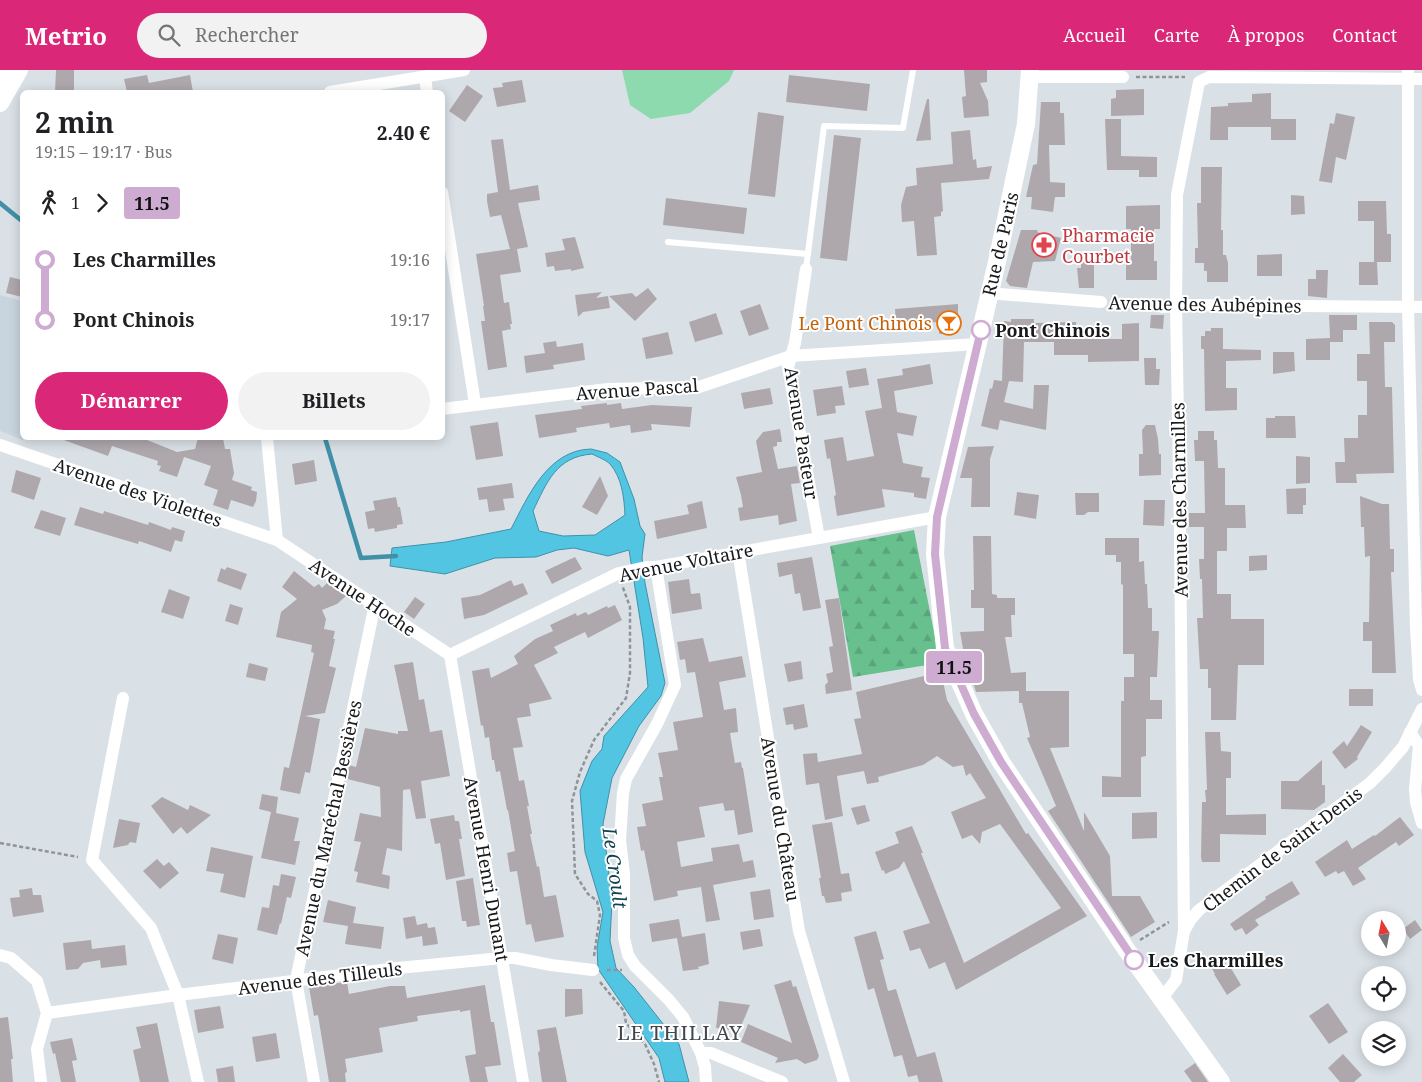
<!DOCTYPE html>
<html lang="fr">
<head>
<meta charset="utf-8">
<style>
	:root { --surface:#fff; --page:#f2f2f2; --text:#202124; --muted:#757577; --accent:#db2777 }
	body { margin:0; font-family:"Noto Serif",serif; background:var(--page); color:var(--text); height:100vh; display:flex; flex-direction:column; font-size:19px; white-space:nowrap }
	* { box-sizing:border-box; margin:0 }
	p { font-size:16px; color:var(--muted) }
	.icon { flex:none; width:28px; height:28px; fill:none; stroke:currentColor; stroke-width:2; stroke-linecap:round; stroke-linejoin:round }
	.map { position:relative; flex:1; overflow:hidden }
	.panel { position:absolute; left:20px; top:20px; width:425px; height:350px; display:flex; flex-direction:column; background:var(--surface); border-radius:8px; box-shadow:0 2px 12px #0003 }
	.panel>* { flex:none }
	.badge { padding:0 10px; border-radius:4px; font-size:18px; line-height:32px }
	.needle { width:32px; rotate:350deg }
	.buttons { position:absolute; left:1361px; top:841px; display:grid; gap:10px }
	.buttons a { display:grid; place-items:center; width:45px; height:45px; border-radius:50%; background:var(--surface); box-shadow:0 2px 12px #0003; font-size:25px }
	.map>.badge { position:absolute; translate:-50% -50%; box-shadow:0 0 0 2px #fff }
	.legs { display:flex; align-items:center; gap:8px; height:55px; padding:0 15px; font-size:16px }
	.legs p { margin-inline-start:auto }
	.summary { display:flex; align-items:center; justify-content:space-between; height:85px; padding:0 15px }
	h1 { font-size:28px; font-weight:700; line-height:38px }
	.primary-button { display:flex; gap:10px; margin-top:auto; padding:10px 15px }
	.primary-button a { flex:1; height:58px; border-radius:30px; background:var(--accent); color:#fff; font-size:20px; font-weight:700; line-height:58px; text-align:center }
	.primary-button a+a { background:var(--page); color:var(--text) }
	ul { padding:0 15px; list-style:none }
	li { display:flex; align-items:center; gap:18px; height:60px; font-size:19px }
	li i { display:grid; place-items:center; width:8px; height:100%; margin:0 6px; background:currentColor }
	li i::after { content:''; width:12px; height:12px; margin:-6px; border:4px solid; border-radius:50%; background:var(--surface) }
	li p { margin-inline-start:auto }
	li:first-child i { background:linear-gradient(#0000 50%,currentColor 0) }
	li:last-child i { background:linear-gradient(currentColor 50%,#0000 0) }
	header { display:flex; align-items:center; gap:30px; box-sizing:border-box; height:70px; padding:0 25px; background:var(--accent); color:#fff }
	header strong { font-size:24px }
	nav { display:flex; gap:28px; margin-inline-start:auto; font-size:18px }
	.search { width:350px; height:45px; background:var(--page); display:flex; align-items:center; gap:12px; box-sizing:border-box; padding:0 18px; border-radius:28px; color:var(--muted); font-size:19px }
	.map>svg:first-child { display:block }
	.built { fill:#c8d5df }
	.green { fill:#8cdaad }
	.forest { fill:url(#forest-firs) }
	.water { fill:#52c5e3; stroke:#4091a7; fill-rule:evenodd }
	.lines { fill:none; stroke-linecap:round; stroke-linejoin:round }
	.stream { stroke:#4091a7; stroke-width:4.5 }
	.building { fill:#aea8ac }
	.path { stroke:#8f9498; stroke-width:2.5; stroke-dasharray:4 2.5; stroke-linecap:butt }
	.lane { stroke:#fff; stroke-width:6 }
	.street { stroke:#fff; stroke-width:12 }
	.secondary { stroke:#fff; stroke-width:18 }
	.line-1-casing { stroke:#fff; stroke-width:11 }
	.line-1 { stroke:#ceacd2; stroke-width:8 }
	.stop-1-dot { fill:#fff; stroke:#ceacd2; stroke-width:2.5 }
	.labels { text-anchor:middle; dominant-baseline:central; stroke-width:4; stroke-linejoin:round; paint-order:stroke }
	.health-label { font-size:18px; fill:#be3a42; stroke:#fff; text-anchor:start }
	.street-label { font-size:18px; fill:#17191b; stroke:#fff }
	.food-label { font-size:18px; fill:#c56008; stroke:#fff; text-anchor:end }
	.stop-label { font-size:18px; font-weight:bold; fill:#17191b; stroke:#fff; text-anchor:start }
	.water-label { font-size:19px; font-style:italic; fill:#114451; stroke:#fff }
	.quarter-label { font-size:20px; letter-spacing:1px; fill:#41474b; stroke:#fff }
</style>
</head>
<body>
<header>
<strong>Metrio</strong>
<div class="search"><svg class="icon" aria-label="search" viewBox="0 0 24 24"><circle cx="10" cy="10" r="6"/><path d="M15 15l6 6"/></svg>Rechercher</div>
<nav><a>Accueil</a><a>Carte</a><a>À propos</a><a>Contact</a></nav>
</header>
<div class="map">
<svg width="1422" height="1012" viewBox="0 0 1422 1012">
	<defs>
		<pattern id="forest-firs" width="22" height="20" patternUnits="userSpaceOnUse" patternTransform="scale(1.25)"><rect width="22" height="20" fill="#69c08f"/><path d="M5 1l3.5 6h-7zM16 11l3.5 6h-7z" fill="#5aa47b"/></pattern>
	</defs>
	<rect width="100%" height="100%" fill="#dae1e6"/>
	<path class="built" d="M0,225L22,231L23,370L0,361Z"/>
	<path class="green" d="M622,0H734L729,11L690,43L651,49L630,35Z"/>
	<path class="forest" d="M914,460L940,593L853,607L830,476Z"/>
	<path class="water" d="M591,379L607,383L620,392L634,429L640,456L645,464L642,487L645,513L665,613L661,626L639,656L612,708L603,754L612,830L610,871L616,898L634,917L679,974L689,1012H665L659,988L598,899L597,877L603,842L585,782L580,721L592,691L602,679L604,666L648,617L643,568L629,480L608,486L574,478L557,480L536,487L495,488L445,504L390,496L392,478L446,472L511,459C528,426 548,380 591,379ZM592,384C598,387 606,390 610,394C622,408 624,427 625,445L595,465L563,466L539,461L533,441C547,412 556,387 592,384Z"/>
	<g class="lines">
		<g class="stream">
			<path d="M0,133L22,151"/>
			<path d="M325,368L361,488L396,486"/>
		</g>
	</g>
	<g class="building">
		<path d="M56,0H74V22H55Z"/>
		<path d="M964,0H987V12L980,13L988,31L989,46L964,48L962,27L966,26Z"/>
		<path d="M147,5L149,13L190,5L193,22H127L124,9Z"/>
		<path d="M789,5L870,14L867,41L786,32Z"/>
		<path d="M522,10L526,32L497,37L493,18L503,17L502,13Z"/>
		<path d="M467,15L483,26L465,52L449,41Z"/>
		<path d="M1144,19V45L1111,46V29L1116,28V20Z"/>
		<path d="M1271,23V49H1296V70H1271V57H1228V70H1210L1211,37L1228,36V33L1252,32V24Z"/>
		<path d="M927,29H929L931,70L916,71Z"/>
		<path d="M1041,32H1060V43H1064L1065,75H1049L1050,112L1065,113V127H1055L1053,142L1031,139L1032,127H1026L1033,95L1037,94Z"/>
		<path d="M758,42L784,46L775,127L748,124Z"/>
		<path d="M1336,43L1355,47L1346,90L1336,87L1332,113L1319,111L1330,53L1334,54Z"/>
		<path d="M1105,49H1121V86L1157,87V107H1139V100H1107Z"/>
		<path d="M970,60L973,90L976,89L977,98L992,96L989,109L941,113L943,141L941,142V146L934,147L937,185L917,186L914,151L902,152L901,135L906,117L917,115L916,98L953,94L951,62Z"/>
		<path d="M834,65L861,68L847,191L820,188Z"/>
		<path d="M503,69L510,120L538,115L540,130L518,133L528,177L517,179L521,202L500,205L504,233L509,232L512,254H510L511,259L502,261L507,297L488,300L481,251H485L483,236H484L476,184L510,179L501,145L490,147L487,131V124L498,122L491,70Z"/>
		<path d="M1201,97H1222L1221,160H1223V185H1226L1228,193V212H1207V201H1204V193H1195V178H1198L1197,133H1201Z"/>
		<path d="M1291,125L1304,126L1305,144L1291,145Z"/>
		<path d="M666,128L747,138L744,164L663,155Z"/>
		<path d="M1358,131H1386L1387,164H1391V192H1374V151H1358Z"/>
		<path d="M1160,135V159H1154V191H1157V210H1126V191H1131V159H1126V136Z"/>
		<path d="M1021,160H1038L1037,162L1061,168L1055,191L1033,192L1027,218L1010,216L1006,211Z"/>
		<path d="M575,167L584,198L571,201V199L555,201L554,196L547,197L545,183L565,180L562,169Z"/>
		<path d="M1282,184V206H1257V185Z"/>
		<path d="M1081,191H1094V218H1079L1077,198H1081Z"/>
		<path d="M1359,192H1377L1378,215H1359Z"/>
		<path d="M1316,200H1328L1327,228L1308,226V209H1316Z"/>
		<path d="M10,207L22,210V227L6,223Z"/>
		<path d="M648,218L657,229L635,251L609,226L632,223L636,227Z"/>
		<path d="M602,222L596,228L608,226L610,238L583,242L578,247L575,225Z"/>
		<path d="M760,234L769,259L749,266L740,241Z"/>
		<path d="M958,234V263L939,264V252L896,255L895,239Z"/>
		<path d="M716,243L723,264L695,272L689,252Z"/>
		<path d="M1151,245H1164L1163,259L1150,258Z"/>
		<path d="M1329,245H1357V260H1343V272H1330V290H1306V269L1330,268Z"/>
		<path d="M1011,249H1034V253L1076,252V269H1122V254L1139,253V291L1088,292V285H1054V272H1024L1023,312L1009,311L1004,332L1033,339L1034,315H1049L1046,360L1000,350L998,360L981,356L990,318L992,319L994,310L1002,311L1004,251L1011,252Z"/>
		<path d="M1369,252H1392L1395,255V272H1384L1385,317H1392L1394,403L1356,404L1357,413H1336L1335,392H1345L1344,368H1358V345H1367V311H1357V284H1370Z"/>
		<path d="M1211,258H1223V279L1261,280V290L1226,291V318H1237V340L1205,341L1204,279H1201V266H1205V261H1211Z"/>
		<path d="M668,262L673,284L646,289L642,268Z"/>
		<path d="M556,271L557,277L583,273L585,290L553,295L554,299L526,303L524,286L545,283L543,273Z"/>
		<path d="M1273,282H1294L1295,301L1273,304Z"/>
		<path d="M1144,288H1156V299H1160L1159,315H1145Z"/>
		<path d="M930,294L933,314L894,321L897,342L917,346L913,366L897,363L903,393L923,397L921,407L930,408L926,429L914,427V423L882,419L885,437L837,446L834,426L836,425L830,388L827,389L824,370L843,367L847,391L874,386L865,341L882,338L877,309L903,305L902,299Z"/>
		<path d="M866,298L869,315L849,318L846,301Z"/>
		<path d="M842,316L845,335L835,336L836,343L817,346L813,320Z"/>
		<path d="M770,318L773,334L744,339L741,323Z"/>
		<path d="M607,333V335L621,333L622,339L652,335L692,337L690,357L651,354L652,360L631,363L630,355L610,358L609,353L576,358L577,362L539,368L535,345L582,339L581,336Z"/>
		<path d="M1275,346H1295L1296,368H1266V348H1275Z"/>
		<path d="M498,352L503,386L476,390L470,356Z"/>
		<path d="M1146,355H1155L1158,369L1159,384H1161V405L1139,406V384H1143L1142,360Z"/>
		<path d="M780,359L782,372H777V376L773,377L778,399L797,396L800,413L791,414L797,451L779,455L778,445L740,451L738,438L743,437L741,425L736,407L762,402L756,371L763,362Z"/>
		<path d="M1198,361H1214V370H1217L1218,398H1225V435H1245L1246,458H1227V481H1217V524H1231V549H1264V595H1238L1236,650H1211V618H1208V599H1200L1197,548H1203L1202,509H1200L1199,489H1204V457H1189V443H1205L1204,391H1195L1194,370H1198Z"/>
		<path d="M61,368H148L147,370L177,382L195,379L198,368H223L225,379H230L234,403L232,410L252,417L251,420L257,422L256,431L253,437L231,430L228,440L213,435L218,420L204,415L211,396L184,387L177,407L159,401L161,396L157,395L158,391L112,376L108,386L61,369Z"/>
		<path d="M994,376L990,389V437H971L972,408H960L968,377Z"/>
		<path d="M1296,386L1310,387V413L1296,414Z"/>
		<path d="M314,390L317,411L295,415L292,394Z"/>
		<path d="M16,400L41,408L34,430L11,422Z"/>
		<path d="M600,406L608,426L597,445L582,437Z"/>
		<path d="M512,413L514,428L503,429L505,440L489,442L487,429L479,430L477,418Z"/>
		<path d="M1306,418V435H1303V444H1287L1286,419Z"/>
		<path d="M1017,422L1039,425L1036,449L1014,445Z"/>
		<path d="M1075,423H1099V442H1088L1084,445H1076Z"/>
		<path d="M1360,426L1382,434H1389L1390,479H1394V502H1391L1396,603H1372V571H1363V552H1369L1370,486L1365,487L1364,457H1361Z"/>
		<path d="M396,427L398,437H400L403,454L397,455V458L375,462L374,458L368,459L365,442L375,440L373,431Z"/>
		<path d="M1144,430H1165L1164,456L1143,455Z"/>
		<path d="M702,431L707,458L657,469L654,451L689,444L687,435Z"/>
		<path d="M80,437L103,444L104,441L148,455L149,452L171,460L172,457L185,461L182,472L175,470L171,482L139,471L138,474L74,455Z"/>
		<path d="M41,440L66,448L60,466L34,458Z"/>
		<path d="M973,466H991L992,524L997,525V528H1015V545H1011L1012,567H1005L1011,603L1026,602V621H1069V677L1050,678L1084,761V742L1110,786L1112,826H1140L1155,852L1131,867L1048,741L1056,736L1027,668L1030,667L1022,633H1019V621L976,622L972,609H983L980,583L964,584L960,562L984,561V538H971V520H974Z"/>
		<path d="M1105,468H1139V492L1144,491L1145,514H1147L1148,538H1152V561H1159L1157,607H1150V630H1162V649H1146V686L1141,687V727H1102V706L1121,707V631H1124V607H1134V584H1123V515L1121,514V492H1116V485H1105Z"/>
		<path d="M1267,485V500L1249,501V486Z"/>
		<path d="M575,487L582,499L552,514L545,501Z"/>
		<path d="M812,487L821,538L803,541L800,523L795,524L792,504L779,507L777,493Z"/>
		<path d="M227,497L247,504L241,520L217,511L221,498L225,500Z"/>
		<path d="M294,501L314,517L319,514L322,518L327,513L346,526L337,534L322,540L326,549L324,559L335,561L333,569H335L329,596L336,598L325,643L305,646L320,649L310,703L305,702L300,724L280,720L284,697L289,698L314,583L311,582L312,575L276,567L281,542L297,529L282,517Z"/>
		<path d="M689,509L691,524L700,523L702,539L672,544L668,512Z"/>
		<path d="M511,510L514,516L523,513L528,524L484,545L464,549L461,528L480,525Z"/>
		<path d="M169,519L190,527L183,549L161,542Z"/>
		<path d="M415,527L425,534L414,549L404,542Z"/>
		<path d="M839,528L852,620L826,624L825,615L828,612L826,604L833,602L829,577L833,576L825,530Z"/>
		<path d="M230,534L243,538L238,555L225,551Z"/>
		<path d="M615,535L622,550L588,568L585,562L554,577L558,583L534,595L552,629L529,634L531,646L517,648L523,677L513,678L519,711L524,710L529,736H527L532,764H530L537,797L539,796L544,827L556,825L564,867L535,872L531,854L526,855L517,801L510,802L507,783L515,781L508,740H507L500,701L496,702L494,690H492L489,667L485,668L483,655L481,656L472,601L489,598L491,608L518,594L514,586L535,569L553,561L550,555L576,543L577,546L586,542L588,545L607,536L608,538Z"/>
		<path d="M703,568L709,592L742,586L746,607L719,612L724,640L736,638L738,662L730,663L735,693L741,692L742,698H743L753,762L738,765L734,740L725,741L723,733L699,737L705,767L677,772L681,797L713,791L711,778L739,774L743,792L753,790L756,807L713,815L720,850L706,852L701,817L677,821L678,826L654,831L644,780L641,781L637,757L646,756L642,734L663,730L659,707H663L658,683L678,680L673,652L703,647L695,602L687,603L685,589L680,590L677,572Z"/>
		<path d="M801,591L803,609L788,612L784,594Z"/>
		<path d="M413,592L419,630L424,629L430,662L442,660L450,706L421,711L426,748L416,749L410,719L403,720L402,781L387,778L382,804L390,806L389,819L356,812L358,802L354,801L361,772L354,771L360,743L381,747L380,717L347,709L349,695L356,697L365,658L398,664V661H408L394,595Z"/>
		<path d="M249,593L268,598L265,611L246,607Z"/>
		<path d="M941,602L947,630L1026,764L1028,763L1087,846L956,920L945,892L929,899L920,878L910,881L903,861L930,853L904,791L899,798L885,804L884,800L882,801L875,782L899,773L895,762L912,756L923,783H921L964,893L1061,838L1000,754L982,762L980,774L972,765L962,769L951,742L986,728L970,703L966,706L963,695L953,697L937,686L923,695L878,707L879,712L867,714L864,701L837,706L843,746L825,750L819,713L806,715L803,684L817,683L818,692L862,684L854,649L861,648L856,622Z"/>
		<rect x="1349" y="619" width="24" height="17"/>
		<path d="M804,634L808,657L794,660L793,654L786,655L783,638Z"/>
		<path d="M1361,655L1372,662L1357,687L1358,689L1345,699L1332,682L1344,671L1347,676Z"/>
		<path d="M1205,662H1220L1221,681L1231,682V708H1226V745L1266,744V765L1220,764V792H1202L1201,787L1202,732H1206L1205,720H1207Z"/>
		<path d="M1322,690V715H1325V732L1314,740L1281,739V711H1298Z"/>
		<path d="M262,724L278,727L276,743L299,748L294,771H300L295,795L261,788L271,742L259,739Z"/>
		<path d="M162,727L188,740L190,735L211,745L187,764L181,757L173,764L151,736Z"/>
		<path d="M865,735L870,751L857,755L851,738Z"/>
		<path d="M1157,742V768L1132,769V743Z"/>
		<path d="M454,745L455,751H459L462,769H459L465,806L446,810L440,773L435,774L430,749Z"/>
		<path d="M1400,747L1414,765L1399,776L1396,772L1358,798L1366,809L1353,816L1344,801L1338,804L1336,801L1325,807L1315,792L1347,770L1352,779L1374,765L1375,766Z"/>
		<path d="M119,749L140,753L136,773L130,772L128,775L113,778Z"/>
		<path d="M832,752L841,804L849,803L852,821L841,823L842,831L826,833L824,826H822L819,808H821L812,755Z"/>
		<path d="M211,777L253,786L245,828L220,822L224,804L206,801Z"/>
		<path d="M157,789L164,796L169,792L179,803L160,819L143,801Z"/>
		<path d="M281,804L296,807L291,828L287,827L281,854L280,853L277,865L257,860L262,837L269,838L273,815L279,816Z"/>
		<path d="M473,808L480,855L467,857L466,851H462L456,811Z"/>
		<path d="M1292,811L1300,824L1255,850L1259,855L1246,865L1242,858L1235,861L1230,854L1266,829L1265,827Z"/>
		<path d="M32,818L33,825H41L44,842L13,847L10,828L20,827L19,820Z"/>
		<path d="M770,819L774,847L754,850L750,822Z"/>
		<path d="M328,830L356,837L353,853L384,857L381,879L345,874L348,856L323,852Z"/>
		<path d="M415,846L417,855L427,853L428,858L435,857L438,874L423,876L422,866L406,869L403,848Z"/>
		<path d="M679,849L682,867L705,863L709,894L698,897L699,899L683,901L677,868L652,872L649,854Z"/>
		<path d="M1415,850L1422,860L1410,869L1403,859Z"/>
		<path d="M760,859L763,876L743,880L740,862Z"/>
		<path d="M876,861L884,889L880,890L888,921L896,919L917,987L935,982L943,1012H919L917,1005L908,1007L902,985L894,987L874,918L868,920L854,867Z"/>
		<path d="M218,864L238,868L233,894L212,889Z"/>
		<path d="M91,870L92,879L125,875L127,895L101,898L100,890L83,893L78,899L66,900L63,873Z"/>
		<path d="M1223,889L1227,896L1229,895L1241,915L1227,925L1214,904H1215L1211,897Z"/>
		<path d="M791,910L793,917L796,916L819,986L817,990L805,994L797,989L775,993L778,988L741,972L748,954L792,973L774,915Z"/>
		<path d="M347,912L349,924L390,916H405L407,928L485,915L491,952H494L501,995L485,997L488,1012H470L465,986L476,984L470,940L460,942V940L417,946L418,951L379,958L383,982L345,989L347,1002L345,1003L346,1012H329L318,945L314,946L309,917Z"/>
		<path d="M565,919H582L583,944L565,947Z"/>
		<path d="M719,931L750,935L739,961L716,958Z"/>
		<path d="M1328,933L1348,962L1329,974L1309,946Z"/>
		<path d="M220,936L224,958L198,963L194,940Z"/>
		<path d="M8,947L13,989H11L13,1012H0V948Z"/>
		<path d="M157,953L169,1012H140L133,980L141,978L136,957Z"/>
		<path d="M556,957L567,1012H542L538,983L540,980L537,960Z"/>
		<path d="M276,963L280,988L256,992L252,967Z"/>
		<path d="M72,968L77,990L72,991L76,1012H61L55,983L53,984L50,972Z"/>
		<path d="M1343,984L1362,1005L1354,1012H1340L1328,998Z"/>
		<path d="M1195,993L1197,996L1208,1012H1192L1184,1001Z"/>
		<path d="M233,996L235,1012H218L216,999Z"/>
	</g>
	<g class="lines">
		<g class="path">
			<path d="M1136,7H1185"/>
			<path d="M1115,233L1149,236"/>
			<path d="M0,773L78,787"/>
			<path d="M1140,870L1169,852"/>
			<path d="M594,886L600,845L597,831L588,824L575,804L572,731L580,702L594,670L626,628L630,603V537L622,515"/>
			<path d="M607,900H622"/>
			<path d="M600,912L624,941L626,953L645,974L654,994L659,1012"/>
		</g>
		<g class="lane">
			<path d="M668,172L808,184"/>
			<path d="M806,199L824,56L903,58L913,0"/>
		</g>
		<g class="street">
			<path d="M1408,0V237L1416,557L1419,609L1422,620"/>
			<path d="M425,7L427,22"/>
			<path d="M1030,7H1123"/>
			<path d="M330,22L464,0"/>
			<path d="M442,122L475,334"/>
			<path d="M806,199L795,273L788,297L819,468"/>
			<path d="M990,221L1000,224L1101,232"/>
			<path d="M1162,237L1191,235L1422,237"/>
			<path d="M442,339L608,319L699,317L791,286L977,274"/>
			<path d="M267,368L277,470"/>
			<path d="M0,375L277,470L450,585"/>
			<path d="M738,481L799,861L844,1012"/>
			<path d="M656,497L675,615L657,654L626,709L623,723L620,770L624,804V868L628,885L635,896L669,930L683,947L701,983L705,997L706,1012"/>
			<path d="M450,585L619,503L646,497H656L937,447"/>
			<path d="M450,585L523,1012"/>
			<path d="M123,628L92,790L151,858L178,925L198,1012"/>
			<path d="M1410,662L1419,676L1415,719L1416,732L1422,753"/>
			<path d="M1184,861L1180,465L1176,235L1177,125L1199,12L1209,7L1422,9"/>
			<path d="M0,885L11,888L37,911L47,943L37,979L41,1012"/>
			<path d="M1162,928L1176,910L1184,861L1191,849L1199,840L1370,713L1385,698L1403,677L1422,639"/>
			<path d="M47,943L178,925L398,898L502,888H515L551,895L593,900"/>
			<path d="M701,983H711L782,1012"/>
			<path d="M314,1012L296,910L375,534"/>
		</g>
		<g class="secondary">
			<path d="M1030,0L1026,54L997,192L937,447L935,484L945,578L974,644L1001,692L1126,879L1221,1012"/>
			<path d="M0,5L3,0"/>
			<path d="M0,33L19,0"/>
		</g>
	</g>
	<g class="lines">
		<g class="line-1-casing">
			<path id="line-1" d="M981,260L937,447L935,484L945,578L974,644L1001,692L1134,890"/>
		</g>
		<use href="#line-1" class="line-1"/>
	</g>
	<defs>
		<g id="pharmacy-ring" transform="scale(1.25)"><circle r="9.5" fill="#fff" stroke="#e0444e" stroke-width="1.5"/><path d="M-2-6h4v4h4v4h-4v4h-4v-4h-4v-4h4Z" fill="#e0444e"/></g>
		<g id="bar-ring" transform="scale(1.25)"><circle r="9.5" fill="#fff" stroke="#e8710a" stroke-width="1.5"/><path d="M-6-5H6L.8 .8V4.5H3.5V6h-7V4.5H-.8V.8Z" fill="#e8710a"/></g>
	</defs>
	<g fill-rule="evenodd">
		<use href="#pharmacy-ring" x="1044" y="175"/>
		<use href="#bar-ring" x="949" y="253"/>
	</g>
	<g class="stop-1-dot">
		<circle cx="981" cy="260" r="9"/>
		<circle cx="1134" cy="890" r="9"/>
	</g>
	<g class="labels">
		<g class="health-label">
			<text x="1062" y="165">Pharmacie<tspan x="1062" dy="21">Courbet</tspan></text>
		</g>
		<g class="street-label">
			<text transform="translate(1000 174) rotate(-77)">Rue de Paris</text>
			<text transform="translate(1205 234) rotate(1)">Avenue des Aubépines</text>
			<text transform="translate(637 319) rotate(-4)">Avenue Pascal</text>
			<text transform="translate(802 363) rotate(81)">Avenue Pasteur</text>
			<text transform="translate(138 422) rotate(19)">Avenue des Violettes</text>
			<text transform="translate(1179 430) rotate(-91)">Avenue des Charmilles</text>
			<text transform="translate(686 492) rotate(-11)">Avenue Voltaire</text>
			<text transform="translate(363 527) rotate(34)">Avenue Hoche</text>
			<text transform="translate(781 749) rotate(81)">Avenue du Château</text>
			<text transform="translate(328 758) rotate(-78)">Avenue du Maréchal Bessières</text>
			<text transform="translate(1282 779) rotate(-37)">Chemin de Saint-Denis</text>
			<text transform="translate(487 799) rotate(80)">Avenue Henri Dunant</text>
			<text transform="translate(320 908) rotate(-7)">Avenue des Tilleuls</text>
		</g>
		<g class="food-label">
			<text x="932" y="253">Le Pont Chinois</text>
		</g>
		<g class="stop-label">
			<text x="995" y="260">Pont Chinois</text>
			<text x="1148" y="890">Les Charmilles</text>
		</g>
		<g class="water-label">
			<text transform="translate(615 798) rotate(82)">Le Croult</text>
		</g>
		<g class="quarter-label">
			<text x="680" y="962">LE THILLAY</text>
		</g>
	</g>
</svg>
<div class="buttons">
<a><svg class="needle" viewBox="-14 -14 28 28"><path d="M0-13l5 13h-10z" fill="#e53935"/><path d="M0 13l5-13h-10z" fill="#757577"/></svg></a>
<a><svg class="icon" aria-label="locate" viewBox="0 0 24 24"><circle cx="12" cy="12" r="6"/><path d="M12 2v4M12 18v4M2 12h4M18 12h4"/></svg></a>
<a><svg class="icon" aria-label="layers" viewBox="0 0 24 24"><path d="M12 4l9 5-9 5-9-5zM3 14l9 5 9-5"/></svg></a>
</div>
<b class="badge" style="left:954px;top:597px;background:#ceacd2;color:#111">11.5</b>
<section class="panel">
<div class="summary"><div><h1>2 min</h1><p>19:15 – 19:17 · Bus</p></div><b>2.40 €</b></div>
<div class="legs"><svg class="icon" aria-label="walk" viewBox="0 0 24 24"><circle cx="13" cy="4" r="2"/><path d="M13 8l-2 6 4 7M11 14l-3 7M7 12l3-4h3l4 4"/></svg>1<svg class="icon" aria-label="forward" viewBox="0 0 24 24"><path d="M9 5l7 7-7 7"/></svg><b class="badge" style="background:#ceacd2;color:#111">11.5</b></div>
<ul>
<li><i style="color:#ceacd2"></i><b>Les Charmilles</b><p>19:16</p></li>
<li><i style="color:#ceacd2"></i><b>Pont Chinois</b><p>19:17</p></li>
</ul>
<div class="primary-button"><a>Démarrer</a><a>Billets</a></div>
</section>
</div>
</body>
</html>
